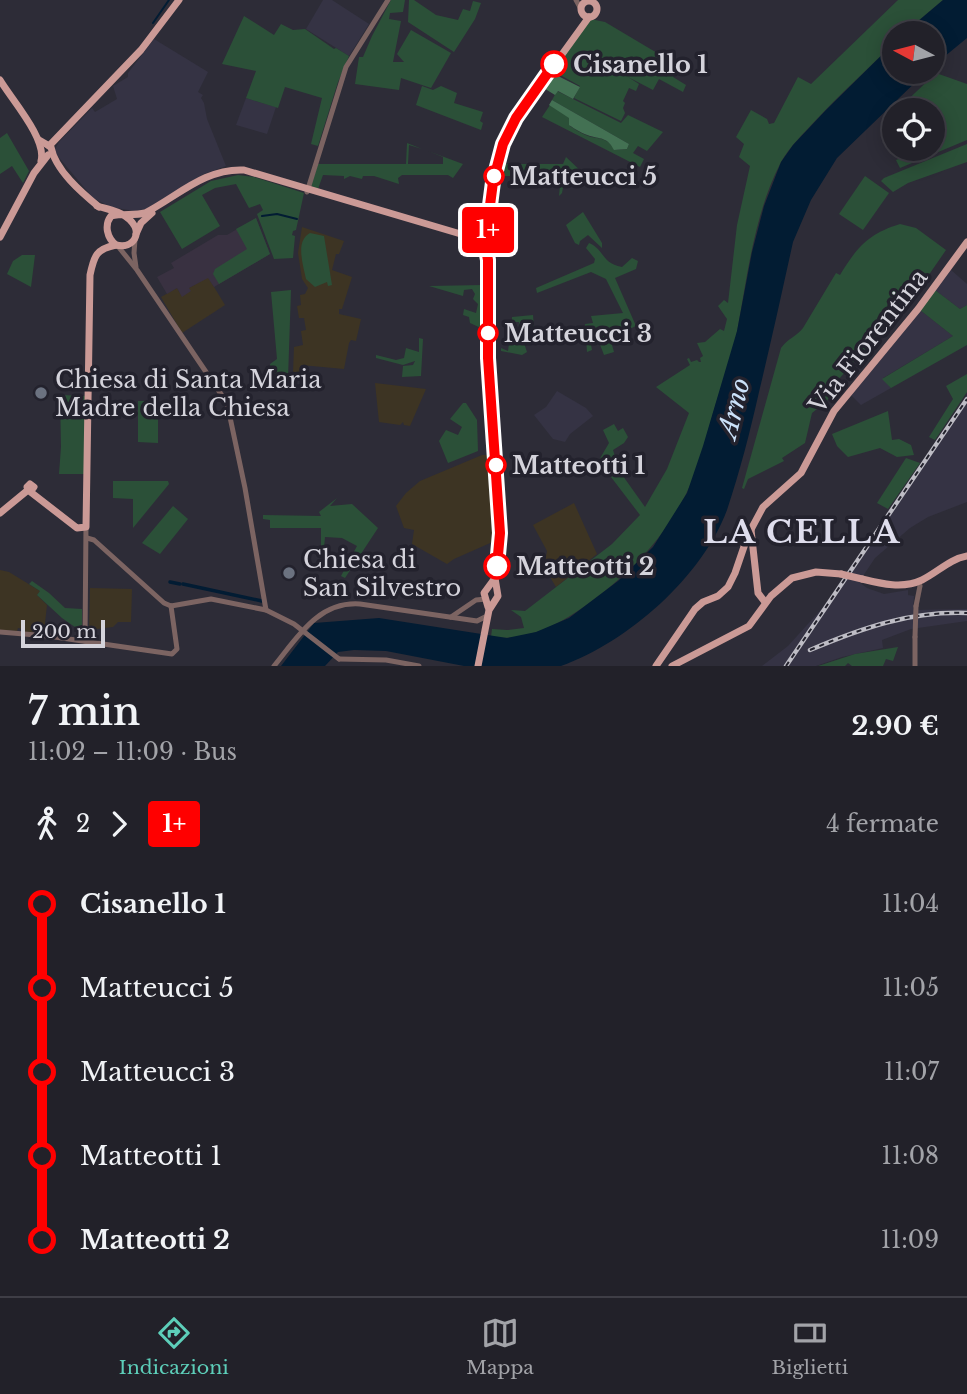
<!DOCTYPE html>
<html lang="it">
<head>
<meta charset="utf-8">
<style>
	:root { --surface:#222129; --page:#2e2e35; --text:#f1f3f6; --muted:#a2a3a8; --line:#3f3e46; --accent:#5dceb9 }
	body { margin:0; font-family:"Libre Baskerville",serif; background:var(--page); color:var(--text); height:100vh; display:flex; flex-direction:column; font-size:26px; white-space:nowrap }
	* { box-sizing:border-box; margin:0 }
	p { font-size:23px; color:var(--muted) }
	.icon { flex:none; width:38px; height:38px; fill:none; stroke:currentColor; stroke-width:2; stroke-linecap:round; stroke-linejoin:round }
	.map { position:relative; height:666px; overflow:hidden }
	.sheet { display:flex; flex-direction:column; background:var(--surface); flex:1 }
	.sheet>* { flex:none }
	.badge { padding:0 14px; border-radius:5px; font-size:24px; line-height:46px }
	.needle { width:46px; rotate:277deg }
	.buttons { position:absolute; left:882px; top:21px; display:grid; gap:14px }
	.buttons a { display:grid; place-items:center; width:63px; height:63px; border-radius:50%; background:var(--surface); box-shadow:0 4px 18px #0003,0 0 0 2px var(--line); font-size:35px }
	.scale { position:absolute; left:21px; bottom:18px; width:84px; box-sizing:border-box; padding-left:7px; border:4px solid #d4d3db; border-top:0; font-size:19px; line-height:24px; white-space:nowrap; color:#d4d3db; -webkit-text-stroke:5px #23222d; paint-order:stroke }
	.map>.badge { position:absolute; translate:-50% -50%; box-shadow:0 0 0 4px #fff }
	.legs { display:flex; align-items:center; gap:10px; height:77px; padding:0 28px; font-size:23px }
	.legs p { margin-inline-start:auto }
	.overview { display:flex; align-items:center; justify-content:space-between; height:119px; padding:0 28px }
	h1 { font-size:38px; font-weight:600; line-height:52px }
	ul { padding:0 28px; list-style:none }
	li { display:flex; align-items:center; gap:24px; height:84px; font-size:26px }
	li i { display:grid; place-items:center; width:10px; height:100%; margin:0 9px; background:currentColor }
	li i::after { content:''; width:18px; height:18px; margin:-9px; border:5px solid; border-radius:50%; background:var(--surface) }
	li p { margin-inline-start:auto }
	li:first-child i { background:linear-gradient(#0000 50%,currentColor 0) }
	li:last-child i { background:linear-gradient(currentColor 50%,#0000 0) }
	.menu { display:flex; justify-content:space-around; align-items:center; height:98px; border-top:2px solid var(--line); background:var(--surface); font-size:19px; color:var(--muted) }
	.menu a { display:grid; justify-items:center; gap:4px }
	.menu .on { color:var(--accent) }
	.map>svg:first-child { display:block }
	.built { fill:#353344 }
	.education { fill:#3d3423 }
	.medical { fill:#393141 }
	.green { fill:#2b5038 }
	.forest { fill:#437153 }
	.water { fill:#021c33 }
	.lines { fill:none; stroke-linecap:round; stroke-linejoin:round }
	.stream { stroke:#021c33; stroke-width:2 }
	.canal { stroke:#021c33; stroke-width:3.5 }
	.minor { stroke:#7c6462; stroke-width:5 }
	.major { stroke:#cb9a96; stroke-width:7 }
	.rail-casing { stroke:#bdbcc4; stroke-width:4.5 }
	.rail { stroke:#23222d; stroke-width:2; stroke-dasharray:5; stroke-linecap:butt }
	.minor-bridge { stroke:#7c6462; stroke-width:5 }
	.major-bridge { stroke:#cb9a96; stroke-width:7 }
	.line-1-casing { stroke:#fff; stroke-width:16 }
	.line-1 { stroke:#f00; stroke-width:10 }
	.stop-1-dot { fill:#fff; stroke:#f00; stroke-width:3.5 }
	.worship-dot { fill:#6b7280; stroke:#23222d; stroke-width:2.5 }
	.labels { text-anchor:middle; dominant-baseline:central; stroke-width:7; stroke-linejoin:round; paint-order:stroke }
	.stop-label { font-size:24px; font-weight:bold; fill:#d4d3db; stroke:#23222d; text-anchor:start }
	.street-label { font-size:24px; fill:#d4d3db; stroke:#23222d }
	.poi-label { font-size:24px; fill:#d4d3db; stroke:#23222d; text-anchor:start }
	.water-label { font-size:26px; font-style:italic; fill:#cbe1f9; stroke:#23222d }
	.district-label { font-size:32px; font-weight:bold; letter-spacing:2px; fill:#deddec; stroke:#23222d }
</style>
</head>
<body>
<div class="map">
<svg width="967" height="666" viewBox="0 0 967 666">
	<rect width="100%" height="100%" fill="#2d2c37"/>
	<g class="built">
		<path d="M323,0H332L369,24L349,56L306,29Z"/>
		<path d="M154,39L208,72L198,92L203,95L201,98L204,103L207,119L226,166L204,174L146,209L134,211L111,207L93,198L56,154L55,149L59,142L92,108L95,112L117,99L113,86L128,77V73Z"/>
		<path d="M246,98L276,107L267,134L236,125Z"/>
		<path d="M951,270L967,284V305L960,309L935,290Z"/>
		<path d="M920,310L953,336L883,378L891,388L861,405L850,394Z"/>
		<path d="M557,391L586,408L593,416L570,434L565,442L553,439L534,415L546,407Z"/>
		<path d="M967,396V502L928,517L910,528L875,558L859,582L867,588L884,594L908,590V595L914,596L913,610L967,609V621L911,629L882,640L883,648L842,657L816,666H762L788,646L827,603Z"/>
	</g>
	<g class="education">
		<path d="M302,227L344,241L339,254H336L332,270L352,277L342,309H339V314L361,319L356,341L351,340L349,343L344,369L301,365L299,374L293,373L294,347L303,345L301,331L306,330L304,318H299L297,306L301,305L300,295L305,294L308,288L302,279L298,253Z"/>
		<path d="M208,277L225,305L182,333L161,297L177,288L182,296L189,288Z"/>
		<path d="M375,383L426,389L410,426L404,425L403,422L400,425L379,422Z"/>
		<path d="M482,455H492L497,540L454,559L447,564L412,544L414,530L404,528L396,506L406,493L420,481Z"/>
		<path d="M574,503L597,554L556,587L544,567L547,551L533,525Z"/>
		<path d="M0,570L9,572L40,591L37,595L47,605L44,632H23V629L18,628L17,631L0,630Z"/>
		<path d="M90,588L132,589L131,622H118L113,627L89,630Z"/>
	</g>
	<path class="medical" d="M256,218L270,254L214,287L208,278L189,288L191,291L182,297L177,288L167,294L157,277L174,268L171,263L218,235H227Z"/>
	<g class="green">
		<path d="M391,0H405L403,12L390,13L389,19L401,21L393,62H404L397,54L411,30L451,53L431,88L401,78L399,90L355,84L359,57H363L372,36Z"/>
		<path d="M409,0H414L436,15L458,20L463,9L470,11L473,1L481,3L475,19L454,52L408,22Z"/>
		<path d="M898,0H943L904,33H894V43C868,69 840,94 815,121C803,134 790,146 781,162C755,212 748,271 738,326C734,352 724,378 716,403C707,433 700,466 686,494C665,537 631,572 593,600C564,622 529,642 491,637L492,629L507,630L524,628L521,617L511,610L525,611L612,544L640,515L611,477L618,469L645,507L667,469L689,413L656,387L690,365L687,359L689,358L691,362L697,360L699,362H701L700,358L703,356L697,343L705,342L720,329L724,331L727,319L718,306L724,300L728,303L737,225L750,166L739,157L744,144L736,137L751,110L767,119L769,124L774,123L798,77L811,84Z"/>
		<path d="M244,16L274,35L281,24L293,30L305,29L334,49L336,48L349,56L338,82L318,146L311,144L322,98L285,87L278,108L246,98L256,71L222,64Z"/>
		<path d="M590,19L605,22L679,66L673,77L686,85L683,92L659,79L653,90L628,77L639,84L636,91L629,88L623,101L625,103L623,108L625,113L621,121L574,98L580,86L553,71Z"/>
		<path d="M936,73L967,84V140L900,168L896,160L901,158L897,149H933V110H897Z"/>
		<path d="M422,86L433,90L441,86L457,93L454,103L483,112L480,121L483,123L481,130L416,105Z"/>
		<path d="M557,91L621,123L628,115L663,132L647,151L638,146L633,153L644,159L640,167L542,117L550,105L570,118V126C576,130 584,135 591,137C603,139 608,139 615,150L627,149L629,144L552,100Z"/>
		<path d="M7,133L29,171L23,183L12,166L0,174V138Z"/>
		<path d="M407,143L422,149L409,145L408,164H443V157L428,151L463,164L453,178L448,175H402L398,178L399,184L374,176H363L362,179L350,176L344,179V176L323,175L318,189L311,186L318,164H406Z"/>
		<path d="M967,144V162L908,183L893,192L881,181L884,178Z"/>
		<path d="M566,157L584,174L574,184L573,178L564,182L562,193L559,196L561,176H498L500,166L504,164H563Z"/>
		<path d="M238,175L254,177L304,193L296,230L293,231L292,235L295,236L293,258L274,259L257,214L263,210L260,204L249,208L236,184L215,188L202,195L220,226L182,249L160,212L211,181Z"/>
		<path d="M865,176L889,193L863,230L839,214Z"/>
		<path d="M583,212L602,243V248L588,235L580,241L579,245L575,243L566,225Z"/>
		<path d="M256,218L270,254L219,284L213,274L215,269L247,249L236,229Z"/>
		<path d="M900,224L916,228L946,250L926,279L839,379L827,401L812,413L805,443L782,458L784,461L748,479L744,489L742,488L781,348C787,339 797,336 803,328L836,273L840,275C857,247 868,234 900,224Z"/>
		<path d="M310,233L324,236L332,285L328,286L327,282L315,287L306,279C303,264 295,241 310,233Z"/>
		<path d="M589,243C605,250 601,263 622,267L632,258L638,261L636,269L615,278L636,326L610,338L614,352L604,355L599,342L591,345L592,350L587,352L585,324L593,323L591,316L623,313L606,279L591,272L537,293L536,288L594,263L595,259L586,248Z"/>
		<path d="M22,255H35L31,287L7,274L13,261Z"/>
		<path d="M483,285V329L470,323L469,317L463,315L464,309L476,313L478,304L473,299L475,294L472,289L464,290L463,296L429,286Z"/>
		<path d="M291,290L288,379H278L277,384L271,386L270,364L277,359L271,292Z"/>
		<path d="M935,290L960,309L967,305V345L891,388L882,379L953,336L920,310Z"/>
		<path d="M533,315L535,342L524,343L527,352L522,355L501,351V348L508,351L509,344L524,345V337L518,336L519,322H512V317Z"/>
		<path d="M419,338L423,339L421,376L402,377L403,366L413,365L415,361L403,365L376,358V355L396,360L404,358L406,348L419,352Z"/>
		<path d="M967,374V392L935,440L929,437L953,399L946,386Z"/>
		<path d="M60,395L86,396L85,474H59L61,447Z"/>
		<path d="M155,399H158V443L138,442V401H155Z"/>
		<path d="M463,403H466L477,420L478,451L448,463L439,441L446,430L458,435L462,427L450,419Z"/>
		<path d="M888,411L892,440L899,439L911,445L914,455L897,457L880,448L848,457L837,446L832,434Z"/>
		<path d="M614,424L618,431L623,428L628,437L624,443L613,450L618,466L609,477L595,467L609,443L603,430Z"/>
		<path d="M906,458L920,463L888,509L877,503Z"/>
		<path d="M113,481H168L169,484L133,528V499L113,498Z"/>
		<path d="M337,498L330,506L352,504L378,528L345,578L341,576L357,546L342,538L325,537L324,548H321V528H270V520L263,519V515L321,516L319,512Z"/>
		<path d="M173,506L188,519L160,554L142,543Z"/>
		<path d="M32,581L49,593L65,608L82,609V632L62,618L37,595L40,591L29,584Z"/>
		<path d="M898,647L893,661L886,659L883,666H852L848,663L845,666H818L855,654Z"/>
	</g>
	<g class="forest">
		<path d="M552,73L580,87L573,99L558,91L555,95L542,87Z"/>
		<path d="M552,100L629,144L627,149L614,150C608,138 602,139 590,136C583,134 575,129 569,125V118L549,105Z"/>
	</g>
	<g class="water">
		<path d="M943,0H967V38L933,66V33H904Z"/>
		<path d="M894,43V72H926L837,158L811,200L793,242C782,292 771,342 759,392C750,432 740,471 727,510C702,577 628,642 561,666H464L386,651L354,650L338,652L325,666H281L314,623L379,618L507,638L536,632L569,618L618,581L653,547L687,493L703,446L737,331L752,252L764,206L781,162L793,145L826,110Z"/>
	</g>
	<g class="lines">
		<g class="stream">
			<path d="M153,23L169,0"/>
			<path d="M262,216L277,214L297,219"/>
		</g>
		<g class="canal">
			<path d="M170,582L180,584"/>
			<path d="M183,584L262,601"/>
		</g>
		<g class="minor">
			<path d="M576,0L581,9"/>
			<path d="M588,0H589"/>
			<path d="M307,192L346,67L388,0"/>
			<path d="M135,239L134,253L136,267"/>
			<path d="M117,245L137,270L227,403L245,488L266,610"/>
			<path d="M87,538L94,540L164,603L171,606"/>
			<path d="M171,606L211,599L266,610L294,624L339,659"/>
			<path d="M916,606L920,586"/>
			<path d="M451,617L476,600L486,599"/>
			<path d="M0,632L48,636L172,654L177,649L171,606"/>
			<path d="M85,641L86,524"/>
			<path d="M339,659L386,660L419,666"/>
			<path d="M274,666C297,638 318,601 360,604L477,621L487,616"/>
			<path d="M915,666V637"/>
		</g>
		<g class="major">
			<circle cx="589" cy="9" r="8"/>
			<path d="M0,80C12,100 47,139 41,161"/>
			<path d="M39,140L51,147C55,170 82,193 99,207"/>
			<path d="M49,146L141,50L179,0"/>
			<path d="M97,206C107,209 123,212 130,220C143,233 134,249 116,245C107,238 104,225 111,216C123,213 134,216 145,213C178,196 205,168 244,170L481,240"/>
			<path d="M136,234L141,223L152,213"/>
			<path d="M0,237L34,173L48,155"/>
			<path d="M486,249L493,182L504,141L516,118L589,17"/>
			<path d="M31,491L34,487L30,484L27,487L28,490L77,528L86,527L90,275C94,256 96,249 116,245"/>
			<path d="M0,513L28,490"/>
			<path d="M751,530L758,593L765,602"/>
			<path d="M862,579C882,584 903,589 922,580C938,572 950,559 967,556"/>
			<path d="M488,607L484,593L495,578"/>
			<path d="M478,666L489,610L498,596L495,578L500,533L488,350L487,272L481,240"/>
			<path d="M656,666L695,609L703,602L718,596L728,587L735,573L748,535L763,507L801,473L834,411L918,309L967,242"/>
			<path d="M672,666L749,626L771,596L792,578L816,572L841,574"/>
		</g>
		<g class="rail-casing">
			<g id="rail">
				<path d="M810,650C862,628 910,611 967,613"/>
				<path d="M786,666L967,399"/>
			</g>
		</g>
		<use href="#rail" class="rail"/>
		<path class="minor-bridge" d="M915,637L916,606"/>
		<path class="major-bridge" d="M841,574L862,579"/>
	</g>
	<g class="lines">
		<g class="line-1-casing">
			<path id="line-1" d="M497,566L500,533L488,358V260L485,244L493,182L503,144L516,118L554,64"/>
		</g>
		<use href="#line-1" class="line-1"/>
	</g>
	<g class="stop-1-dot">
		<circle cx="554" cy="64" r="12"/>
		<circle cx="494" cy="176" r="9"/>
		<circle cx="488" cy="333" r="9"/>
		<circle cx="496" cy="465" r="9"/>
		<circle cx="497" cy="566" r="12"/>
	</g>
	<g class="worship-dot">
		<circle cx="41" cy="393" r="7"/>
		<circle cx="289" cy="573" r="7"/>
	</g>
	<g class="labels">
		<g class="stop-label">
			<text x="573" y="64">Cisanello 1</text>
			<text x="510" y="176">Matteucci 5</text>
			<text x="504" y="333">Matteucci 3</text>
			<text x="512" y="465">Matteotti 1</text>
			<text x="516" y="566">Matteotti 2</text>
		</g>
		<g class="street-label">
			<text transform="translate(868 341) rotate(-52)">Via Fiorentina</text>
		</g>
		<g class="poi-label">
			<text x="55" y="379">Chiesa di Santa Maria<tspan x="55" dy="28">Madre della Chiesa</tspan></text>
			<text x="303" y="559">Chiesa di<tspan x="303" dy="28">San Silvestro</tspan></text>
		</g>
		<g class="water-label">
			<text transform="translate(734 408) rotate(-76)">Arno</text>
		</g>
		<g class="district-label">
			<text x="802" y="532">LA CELLA</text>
		</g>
	</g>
</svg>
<div class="buttons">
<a><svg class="needle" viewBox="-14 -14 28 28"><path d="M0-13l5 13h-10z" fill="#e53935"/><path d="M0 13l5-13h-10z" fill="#a2a3a8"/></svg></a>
<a><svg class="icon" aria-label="locate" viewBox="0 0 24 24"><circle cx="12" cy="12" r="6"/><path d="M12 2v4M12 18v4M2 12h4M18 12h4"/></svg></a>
</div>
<div class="scale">200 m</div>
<b class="badge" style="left:488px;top:230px;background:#f00;color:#fff">1+</b>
</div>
<section class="sheet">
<div class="overview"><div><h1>7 min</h1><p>11:02 – 11:09 · Bus</p></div><b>2.90 €</b></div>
<div class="legs"><svg class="icon" aria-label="walk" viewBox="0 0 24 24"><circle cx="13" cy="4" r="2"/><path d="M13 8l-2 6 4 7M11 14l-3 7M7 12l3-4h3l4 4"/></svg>2<svg class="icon" aria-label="forward" viewBox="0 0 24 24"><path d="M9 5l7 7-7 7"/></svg><b class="badge" style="background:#f00;color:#fff">1+</b><p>4 fermate</p></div>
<ul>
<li><i style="color:#f00"></i><b>Cisanello 1</b><p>11:04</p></li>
<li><i style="color:#f00"></i><span>Matteucci 5</span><p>11:05</p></li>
<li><i style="color:#f00"></i><span>Matteucci 3</span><p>11:07</p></li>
<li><i style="color:#f00"></i><span>Matteotti 1</span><p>11:08</p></li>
<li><i style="color:#f00"></i><b>Matteotti 2</b><p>11:09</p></li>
</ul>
</section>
<nav class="menu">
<a class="on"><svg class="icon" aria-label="directions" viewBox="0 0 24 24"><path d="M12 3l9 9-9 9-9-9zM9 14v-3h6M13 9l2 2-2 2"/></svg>Indicazioni</a>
<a><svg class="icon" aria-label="map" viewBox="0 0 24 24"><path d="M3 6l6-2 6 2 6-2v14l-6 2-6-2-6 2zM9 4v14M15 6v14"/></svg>Mappa</a>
<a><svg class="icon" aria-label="tickets" viewBox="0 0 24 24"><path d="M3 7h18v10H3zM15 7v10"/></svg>Biglietti</a>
</nav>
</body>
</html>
